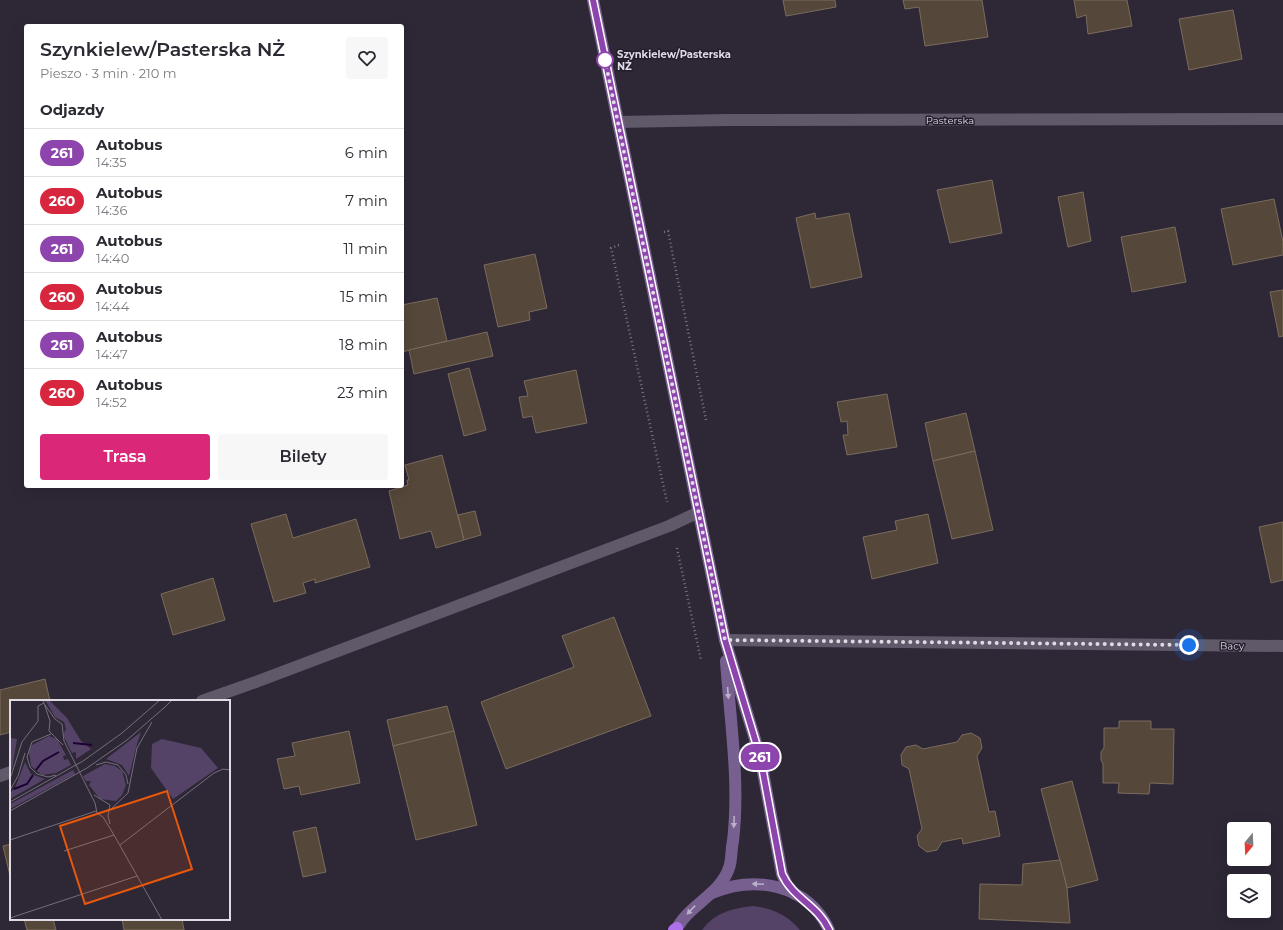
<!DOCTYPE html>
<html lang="pl">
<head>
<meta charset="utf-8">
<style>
	:root { --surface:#fff; --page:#f7f7f7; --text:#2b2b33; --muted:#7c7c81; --line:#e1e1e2; --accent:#db2777 }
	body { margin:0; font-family:Montserrat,sans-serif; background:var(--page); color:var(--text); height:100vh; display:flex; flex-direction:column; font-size:15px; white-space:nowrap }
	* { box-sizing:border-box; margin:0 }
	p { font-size:13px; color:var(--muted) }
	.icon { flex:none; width:22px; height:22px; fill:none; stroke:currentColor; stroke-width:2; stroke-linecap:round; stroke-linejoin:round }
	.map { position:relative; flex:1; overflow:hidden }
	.drawer { position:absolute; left:24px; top:24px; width:380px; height:464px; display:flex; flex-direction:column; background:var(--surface); border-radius:4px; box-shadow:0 4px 16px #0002 }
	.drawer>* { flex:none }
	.badge { padding:0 8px; border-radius:13px; font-size:14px; line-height:26px }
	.needle { width:26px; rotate:198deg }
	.fabs { position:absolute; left:1227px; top:822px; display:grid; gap:8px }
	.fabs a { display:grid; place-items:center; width:44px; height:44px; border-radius:4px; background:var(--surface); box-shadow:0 4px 16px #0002; font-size:20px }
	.you { position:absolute; width:20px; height:20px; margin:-10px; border:3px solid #fff; border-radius:50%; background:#1a73e8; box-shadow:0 0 0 6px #1a73e833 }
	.map>.badge { position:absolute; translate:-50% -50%; box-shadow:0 0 0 2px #fff }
	h2 { padding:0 16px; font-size:15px; line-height:36px }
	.round { display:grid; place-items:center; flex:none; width:42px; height:42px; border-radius:4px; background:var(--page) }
	.head { display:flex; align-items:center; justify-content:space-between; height:68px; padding:0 16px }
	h1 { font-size:19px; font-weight:600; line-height:30px }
	.button { display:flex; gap:8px; margin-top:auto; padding:8px 16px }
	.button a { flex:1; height:46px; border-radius:4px; background:var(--accent); color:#fff; font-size:16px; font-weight:600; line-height:46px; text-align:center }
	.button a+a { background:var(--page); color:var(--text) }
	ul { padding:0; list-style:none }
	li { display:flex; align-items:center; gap:12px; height:48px; padding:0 16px; border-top:1px solid var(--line) }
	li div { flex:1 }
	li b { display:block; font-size:15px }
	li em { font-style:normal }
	li .badge { min-width:44px; font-weight:700; text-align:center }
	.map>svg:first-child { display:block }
	.green { fill:#544367 }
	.building { fill:#55483a; stroke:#7a6c5d }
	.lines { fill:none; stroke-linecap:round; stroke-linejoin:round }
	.path { stroke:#7c7683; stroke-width:2.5; stroke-dasharray:1 3; stroke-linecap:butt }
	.street { stroke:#60596a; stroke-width:12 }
	.secondary { stroke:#776090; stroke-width:12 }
	.highway { stroke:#ad71e9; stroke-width:12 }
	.oneway { fill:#bbb0c7 }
	.line-casing { stroke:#fff; stroke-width:9 }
	.line { stroke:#8e44ad; stroke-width:6 }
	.walk { stroke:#dfdbe5; stroke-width:4; stroke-dasharray:0 7.2 }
	.stop-dot { fill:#fff; stroke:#8e44ad; stroke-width:2 }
	.labels { text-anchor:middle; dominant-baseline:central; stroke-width:3; stroke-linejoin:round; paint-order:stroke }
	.stop-label { font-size:10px; font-weight:bold; fill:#dfdbe5; stroke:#241e2c; text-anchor:start }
	.street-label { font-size:10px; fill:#dfdbe5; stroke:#241e2c }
	.inset-river { fill:none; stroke:#1e0036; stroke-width:2 }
	.inset-road { fill:none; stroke:#756f7c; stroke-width:1 }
	.view { fill:#e8590c; fill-opacity:0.15; stroke:#e8590c; stroke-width:2 }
	.inset-edge { fill:none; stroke:#dfdbe5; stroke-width:2 }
</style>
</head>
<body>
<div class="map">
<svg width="1283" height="930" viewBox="0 0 1283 930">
	<rect width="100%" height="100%" fill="#2e2736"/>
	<path class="green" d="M753,906C772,908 788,915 800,930H702C714,913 733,908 753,906Z"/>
	<g class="building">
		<path d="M783,0H835L836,7L786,16Z"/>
		<path d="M903,0H982L988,37L925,46L919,7L905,9Z"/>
		<path d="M1074,0H1127L1132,26L1088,34L1086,15L1077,18Z"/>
		<path d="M1233,10L1242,59L1189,70L1179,19Z"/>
		<path d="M992,180L1002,233L950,243L937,190Z"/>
		<path d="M1083,192L1091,241L1068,247L1058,197Z"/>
		<path d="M1274,199L1283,242V255L1233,265L1221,209Z"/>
		<path d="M815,213L816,219L849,213L862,277L811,288L796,218Z"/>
		<path d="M1175,227L1186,282L1132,292L1121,237Z"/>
		<path d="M535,254L547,308L529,312L530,320L498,327L484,265Z"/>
		<path d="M1283,290V336L1279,337L1270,292Z"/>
		<path d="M437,298L447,341L402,352V305Z"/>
		<path d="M487,332L493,356L414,374L409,350Z"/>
		<path d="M469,368L486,430L464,436L448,374Z"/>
		<path d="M576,370L587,423L536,433L532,416L523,418L519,397L528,396L524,381Z"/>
		<path d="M887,394L897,447L847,455L843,435H848L847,421L841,422L837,402Z"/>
		<path d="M966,413L975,451L933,461L925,423Z"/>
		<path d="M975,451L993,530L952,539L933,461Z"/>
		<path d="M442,455L464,540L436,548L431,531L400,539L389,491L408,485L407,480H409L405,465Z"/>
		<path d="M475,511L481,535L464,540L458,515Z"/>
		<path d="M286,514L293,538L356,519L370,567L315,583V579L303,583L306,593L274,602L251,524Z"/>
		<path d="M928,514L938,563L872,579L863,537L897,530L895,521Z"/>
		<path d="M1283,522V580L1271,583L1259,527Z"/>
		<path d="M213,578L225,620L173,635L161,594Z"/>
		<path d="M614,617L651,716L506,769L481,702L574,667L562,636Z"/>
		<path d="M45,679L50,701H11V732L0,735V690Z"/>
		<path d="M447,706L454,731L393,746L387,720Z"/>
		<path d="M1119,721H1151V729H1174L1173,784L1150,783L1149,794L1118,793L1119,783H1103V764L1101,760V752L1104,748V728H1119Z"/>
		<path d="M349,731L360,783L301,795L299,786L284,789L277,759L295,756L292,743Z"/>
		<path d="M454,731L477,825L416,840L393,746Z"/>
		<path d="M971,733L980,738L982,748L977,756L989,812L995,811L1000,836L963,844L962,838L942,842L937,850L927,852L919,846L917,836L922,829L909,769L902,765L901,755L906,747L916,745L923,749L957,742L962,735Z"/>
		<path d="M1072,781L1098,880L1067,888L1041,789Z"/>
		<path d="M316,827L326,872L303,877L293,832Z"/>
		<path d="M11,844V880L3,846Z"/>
		<path d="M1060,860L1067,888L1070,923L979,919L980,884L1022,885L1023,864Z"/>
		<path d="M24,919H53L56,930H27Z"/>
		<path d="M122,919H182L184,930H124Z"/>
	</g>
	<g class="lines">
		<g class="path">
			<path d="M664,232L668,231L706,420"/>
			<path d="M619,245L611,248L667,502"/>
			<path d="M677,548L701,660"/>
		</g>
		<g class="street">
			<path d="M618,122L727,120L1283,119"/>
			<path d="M725,640L1283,646"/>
			<path d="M202,701L256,682L669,526L699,512"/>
			<path d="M0,776L11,772"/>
		</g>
		<g class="secondary">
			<path d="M593,0L725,640L760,756L782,874L787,885L795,894"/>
			<path d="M712,893C755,875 808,884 829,930"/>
			<path d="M676,930C688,905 720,895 729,868C732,860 731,849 733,841C740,782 730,720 726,661"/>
		</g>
		<path class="highway" d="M674,930L677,928"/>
	</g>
	<defs><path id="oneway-solid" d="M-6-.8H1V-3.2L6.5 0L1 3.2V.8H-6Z"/></defs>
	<g class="oneway">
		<use href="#oneway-solid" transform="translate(728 693) rotate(86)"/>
		<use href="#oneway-solid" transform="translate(734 822) rotate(92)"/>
		<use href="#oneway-solid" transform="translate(758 884) rotate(-178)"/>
		<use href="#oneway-solid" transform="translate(691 910) rotate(133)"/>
	</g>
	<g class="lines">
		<g class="line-casing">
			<path id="line" d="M593,0L725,640L760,756L782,874C793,899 818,905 829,930"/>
		</g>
		<use href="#line" class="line"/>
		<path class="walk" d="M605,60L725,640L1189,645"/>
	</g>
	<circle class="stop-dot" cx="605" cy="60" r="8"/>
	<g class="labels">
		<g class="stop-label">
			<text x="617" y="54">Szynkielew/Pasterska<tspan x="617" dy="12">NŻ</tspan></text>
		</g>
		<g class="street-label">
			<text x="950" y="120">Pasterska</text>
			<text transform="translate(1232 646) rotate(1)">Bacy</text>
		</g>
	</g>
	<g transform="translate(10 700)">
		<rect width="220" height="220" fill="#2e2736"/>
		<path d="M35,0H39L57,18L71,41L81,49L66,59V52L62,53L53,35L56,29L54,22L45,17ZM131,32L127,44L119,76L112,65L96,59ZM39,36L47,39L56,55L53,56L54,60L58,59L61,65L46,73L32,75L21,66L19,52L22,45ZM0,38L7,39L2,70L0,69ZM152,39L191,48L208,68L163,99L141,68L142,44ZM15,62L21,74L35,79L0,99V93L5,88ZM95,64L105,66L112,71L116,85L112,95L106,101L90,99L79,85L81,81H76L73,76ZM63,70L65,74L0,109V104Z" fill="#544367"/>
		<path class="inset-river" d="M63,43L82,45M26,70L33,61L49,52M4,89L17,84L23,75"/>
		<path class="inset-road" d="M33,0L40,21L39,31L53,45M35,5L45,19L52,24L54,41L85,103L87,113L93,117L104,135L152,220M153,9L162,0M41,34L22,42L17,57L20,67L27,74L38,77L46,75M86,65L96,62L108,65L116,75L118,84M0,79L12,42L28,21V6L34,3M0,90L8,76L15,53M84,95L100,105L98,116L100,124M0,102L73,61L112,33L150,0M100,110L118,93L127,48L142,22M0,111L77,68L117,40L155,7M0,140L86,111M110,145L204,73L213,69L220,70M54,151L104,135M0,218L127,176"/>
		<path class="view" d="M157,91L182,169L75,204L50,126Z"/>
		<rect width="220" height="220" class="inset-edge"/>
	</g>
</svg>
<div class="fabs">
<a><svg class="needle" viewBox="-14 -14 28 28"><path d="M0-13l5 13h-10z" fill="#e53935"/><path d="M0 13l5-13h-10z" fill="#7c7c81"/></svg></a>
<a><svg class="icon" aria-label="layers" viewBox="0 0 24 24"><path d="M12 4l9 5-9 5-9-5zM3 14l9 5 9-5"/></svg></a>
</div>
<div class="you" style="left:1189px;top:645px"></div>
<b class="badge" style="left:760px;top:757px;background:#8e44ad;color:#fff">261</b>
<section class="drawer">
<div class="head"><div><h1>Szynkielew/Pasterska NŻ</h1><p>Pieszo · 3 min · 210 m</p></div><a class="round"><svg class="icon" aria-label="heart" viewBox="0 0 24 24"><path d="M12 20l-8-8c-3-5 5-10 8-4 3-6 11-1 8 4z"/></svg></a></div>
<h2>Odjazdy</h2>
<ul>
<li><span class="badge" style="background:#8e44ad;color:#fff">261</span><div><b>Autobus</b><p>14:35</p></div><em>6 min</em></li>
<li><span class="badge" style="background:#d7263d;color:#fff">260</span><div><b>Autobus</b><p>14:36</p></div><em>7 min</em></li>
<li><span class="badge" style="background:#8e44ad;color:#fff">261</span><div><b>Autobus</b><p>14:40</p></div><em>11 min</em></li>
<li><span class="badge" style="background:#d7263d;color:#fff">260</span><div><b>Autobus</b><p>14:44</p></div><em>15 min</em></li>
<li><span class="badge" style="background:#8e44ad;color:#fff">261</span><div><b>Autobus</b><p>14:47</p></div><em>18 min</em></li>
<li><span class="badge" style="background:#d7263d;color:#fff">260</span><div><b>Autobus</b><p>14:52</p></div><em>23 min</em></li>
</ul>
<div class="button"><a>Trasa</a><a>Bilety</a></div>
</section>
</div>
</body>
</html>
